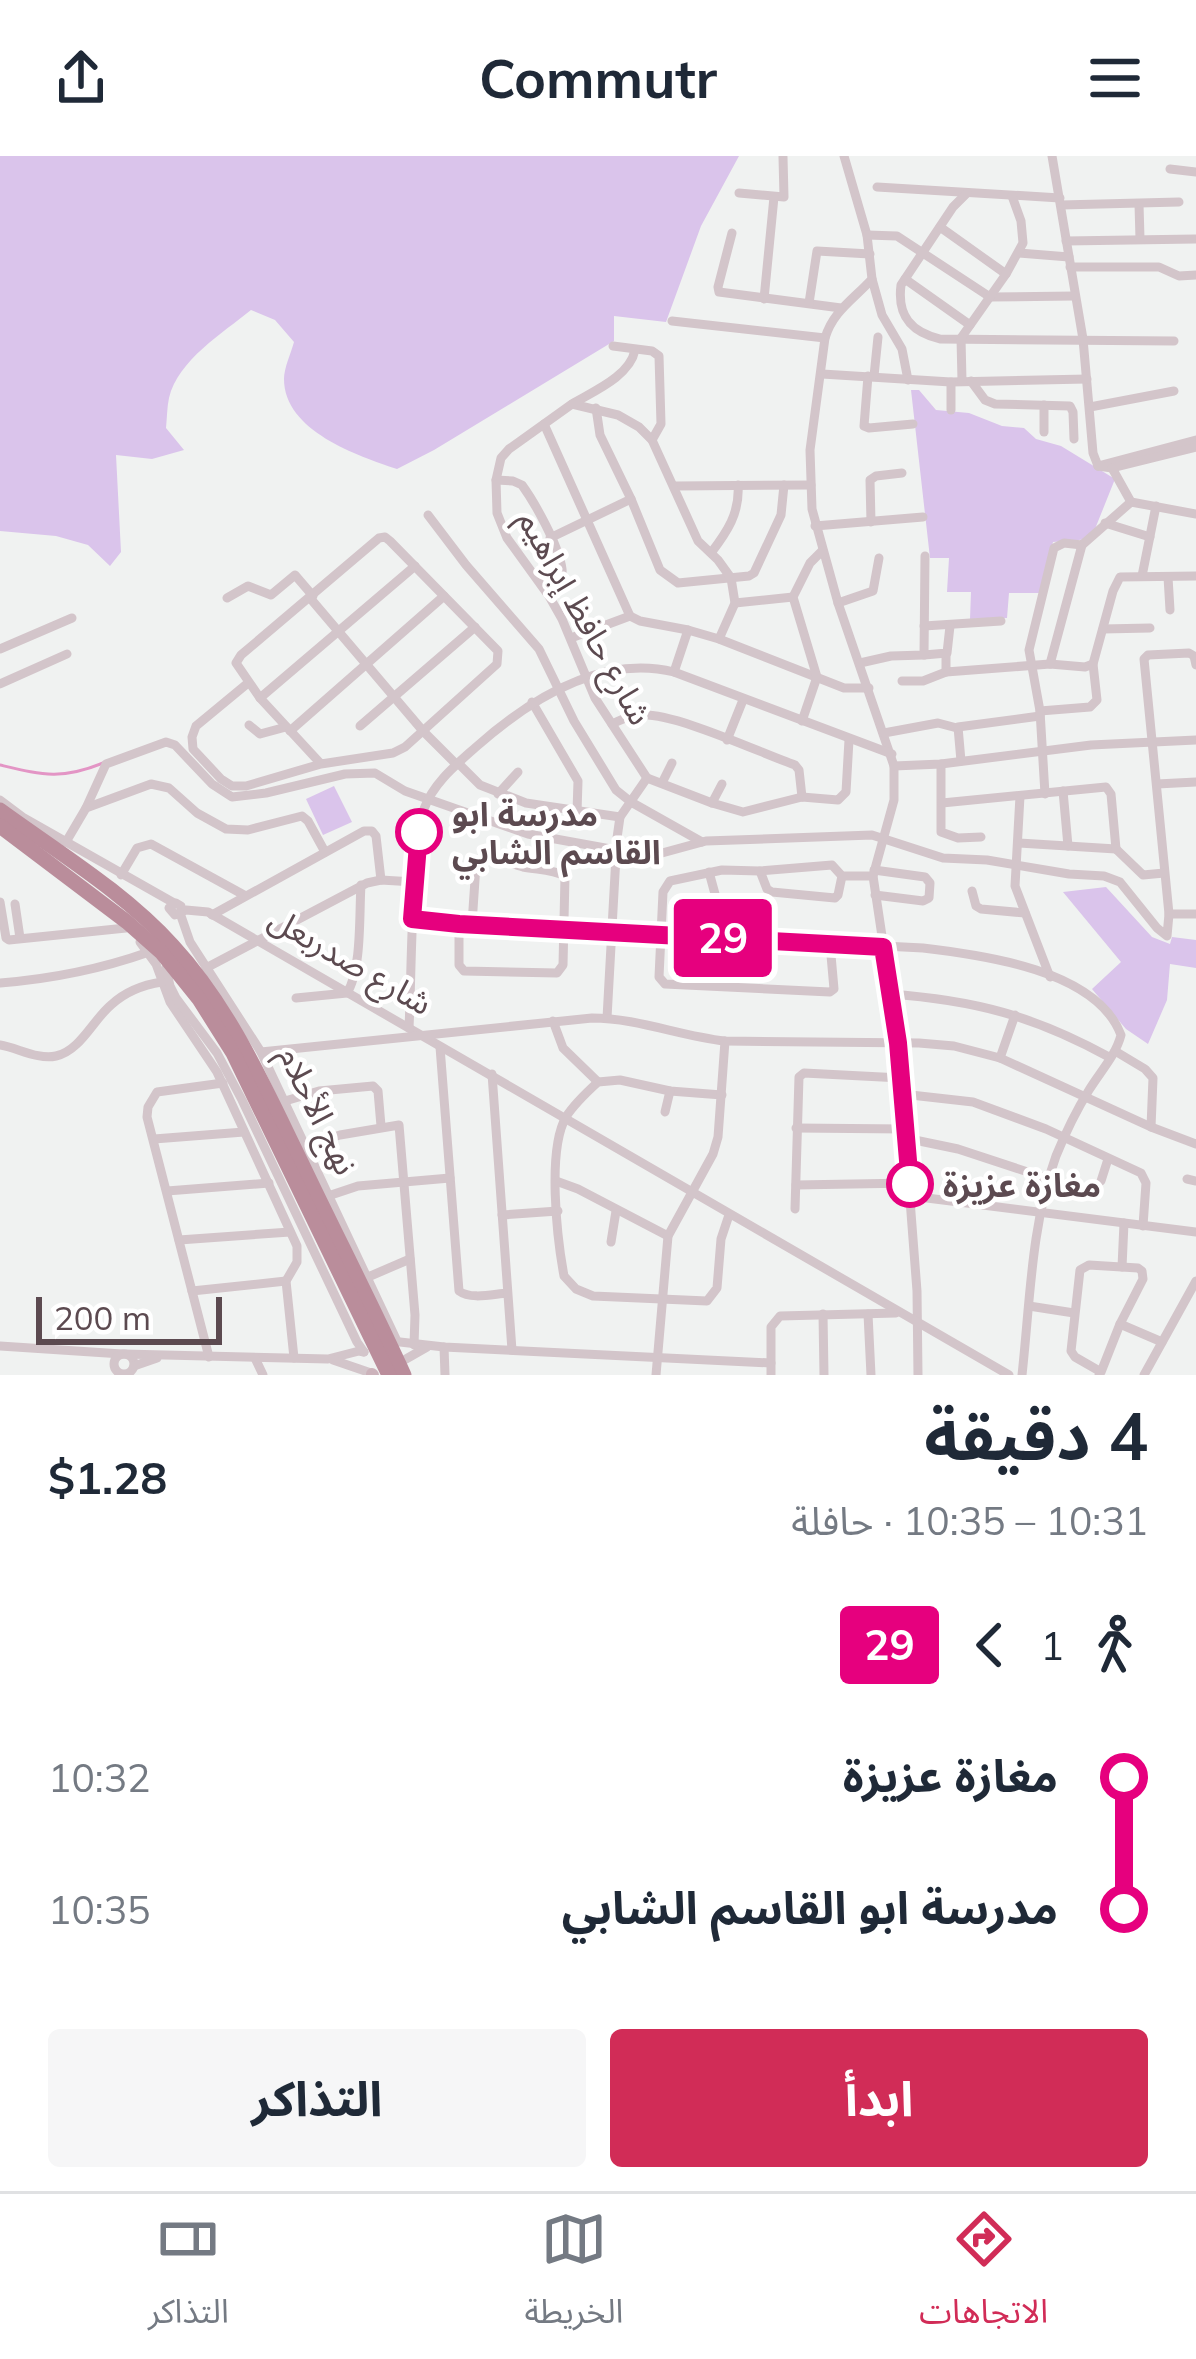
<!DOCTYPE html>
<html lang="ar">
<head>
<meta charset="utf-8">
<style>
	:root { --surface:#fff; --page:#f6f6f7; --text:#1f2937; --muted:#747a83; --line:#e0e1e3; --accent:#d12c57 }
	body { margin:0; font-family:Mulish,"Noto Sans Arabic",sans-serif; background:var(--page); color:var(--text); direction:rtl; height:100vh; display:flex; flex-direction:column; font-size:45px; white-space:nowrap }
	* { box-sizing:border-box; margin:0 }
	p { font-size:39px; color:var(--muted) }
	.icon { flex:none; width:66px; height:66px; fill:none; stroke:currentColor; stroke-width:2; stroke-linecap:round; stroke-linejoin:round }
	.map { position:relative; height:1219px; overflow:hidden; direction:ltr }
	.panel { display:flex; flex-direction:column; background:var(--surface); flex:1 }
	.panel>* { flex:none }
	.badge { padding:0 24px; border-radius:9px; font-size:42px; line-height:78px }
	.scale { position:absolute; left:36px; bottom:30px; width:186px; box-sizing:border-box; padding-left:12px; border:6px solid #5c4a50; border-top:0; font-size:33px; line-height:42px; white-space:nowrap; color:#5c4a50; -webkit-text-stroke:9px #fff; paint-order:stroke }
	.map>.badge { position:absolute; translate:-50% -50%; box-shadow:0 0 0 6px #fff }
	.legs { display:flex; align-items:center; gap:18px; height:132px; padding:0 48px; font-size:39px }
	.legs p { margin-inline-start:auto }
	.head { display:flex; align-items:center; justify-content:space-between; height:204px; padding:0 48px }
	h1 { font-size:66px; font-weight:700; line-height:90px }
	.action { display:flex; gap:24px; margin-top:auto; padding:24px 48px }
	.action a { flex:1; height:138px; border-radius:12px; background:var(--accent); color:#fff; font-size:48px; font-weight:700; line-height:138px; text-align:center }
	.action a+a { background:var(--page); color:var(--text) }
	ul { padding:0 48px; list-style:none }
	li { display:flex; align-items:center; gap:42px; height:132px; font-size:45px }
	li i { display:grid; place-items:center; width:18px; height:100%; margin:0 15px; background:currentColor }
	li i::after { content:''; width:30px; height:30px; margin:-15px; border:9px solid; border-radius:50%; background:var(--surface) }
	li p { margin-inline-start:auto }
	li:first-child i { background:linear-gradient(#0000 50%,currentColor 0) }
	li:last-child i { background:linear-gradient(currentColor 50%,#0000 0) }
	header { display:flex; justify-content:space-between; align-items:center; height:156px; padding:0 48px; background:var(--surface); font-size:54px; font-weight:700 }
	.dock { display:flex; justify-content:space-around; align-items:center; height:168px; border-top:3px solid var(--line); background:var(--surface); font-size:33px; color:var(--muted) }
	.dock a { display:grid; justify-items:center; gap:6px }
	.dock .selected { color:var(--accent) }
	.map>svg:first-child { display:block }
	.green { fill:#dac4eb }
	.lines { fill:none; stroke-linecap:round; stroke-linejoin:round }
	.stream { stroke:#e395c5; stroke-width:3 }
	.minor { stroke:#d3c5ca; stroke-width:9 }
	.major { stroke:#ccb3bb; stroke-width:12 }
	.highway { stroke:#ba8d9b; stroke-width:15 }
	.line-1-casing { stroke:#fff; stroke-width:27 }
	.line-1 { stroke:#e6007e; stroke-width:18 }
	.stop-1-dot { fill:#fff; stroke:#e6007e; stroke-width:6 }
	.labels { text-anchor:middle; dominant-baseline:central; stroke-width:9; stroke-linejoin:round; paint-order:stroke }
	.street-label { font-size:33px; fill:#5c4a50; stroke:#fff }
	.stop-label { font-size:33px; font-weight:bold; fill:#5c4a50; stroke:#fff; text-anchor:start }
</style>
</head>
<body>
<header><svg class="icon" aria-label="menu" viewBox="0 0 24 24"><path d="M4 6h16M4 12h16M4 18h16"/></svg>Commutr<svg class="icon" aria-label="share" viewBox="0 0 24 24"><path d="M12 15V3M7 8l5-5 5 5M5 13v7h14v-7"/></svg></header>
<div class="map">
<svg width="1196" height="1219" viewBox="0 0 1196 1219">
	<rect width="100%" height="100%" fill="#f0f2f1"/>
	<g class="green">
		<path d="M0,0H739L701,70L666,166L614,160V185L434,294L397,313C358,300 284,275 284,223C284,212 291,197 294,186L275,164L251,154C223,177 178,204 169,242C167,251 167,262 166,272L184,294L152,303L116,299L121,396L110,410L88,389L56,380L0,375Z"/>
		<path d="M911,234H919L936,254L969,257L1002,270L1024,272L1036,283L1061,290L1115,323L1091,383L1053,386L1040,437H1009L1007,462L970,463L971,436H947L949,402H930Z"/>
		<path d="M334,630L352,666L323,679L306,643Z"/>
		<path d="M1106,731L1152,781L1170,788L1172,781L1196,784V812L1170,808L1167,844L1148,888L1126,873L1092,833L1121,806L1063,736Z"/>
	</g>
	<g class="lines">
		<path class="stream" d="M0,609C43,619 61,624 103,607"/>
		<g class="minor">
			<path d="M844,0L867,79L872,123C854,143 833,155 825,182L810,294L812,353L838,447L894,610V644L873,720L898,887L917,1135L918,1219"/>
			<path d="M1052,0L1083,183L1093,297L1098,310"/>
			<path d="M1170,13L1196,16"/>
			<path d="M877,31L1060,42"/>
			<path d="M739,37L784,41L783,1"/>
			<path d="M967,37L953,51L901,129C897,160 911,176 940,183L1174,185"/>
			<path d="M1139,48L1140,83"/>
			<path d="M1061,49L1179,46"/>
			<path d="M940,71L1006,118"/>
			<path d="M732,77L718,131L719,136L841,152"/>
			<path d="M867,79L897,80L990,141L1074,140"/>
			<path d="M1066,85L1195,83"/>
			<path d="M1019,97L1069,101"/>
			<path d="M1070,111H1159L1179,120L1196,119"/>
			<path d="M872,123L882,159L902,193L908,224"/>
			<path d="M905,123L970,169"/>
			<path d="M764,143L774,41"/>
			<path d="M809,147L817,95L870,98"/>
			<path d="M672,165L825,182"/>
			<path d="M613,190L652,195L659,200L661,268L652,284"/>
			<path d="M822,218L951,226L1087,223"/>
			<path d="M868,220L864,270L869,272L913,268"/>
			<path d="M874,220L878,181"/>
			<path d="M962,225L961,182L1006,118L1023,87L1021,65L1012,40"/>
			<path d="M971,225L985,244L995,248L1070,250L1073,256L1074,283"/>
			<path d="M951,226V254"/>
			<path d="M572,248C594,235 630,220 635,194"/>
			<path d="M1044,249V276"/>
			<path d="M1090,251L1174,235"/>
			<path d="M596,252L600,279L631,343L660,414L678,427L749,420L754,417L781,359L784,329"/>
			<path d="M544,268L630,460"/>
			<path d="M1098,310L1196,284"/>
			<path d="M1098,310L1112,312L1196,291"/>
			<path d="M1112,312L1131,346"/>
			<path d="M496,324L513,325L522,329C535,347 559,390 562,413C563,424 557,432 549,440"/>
			<path d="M676,330L811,329"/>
			<path d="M428,359L466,409L539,493L574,565L616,634L631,646L702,686"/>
			<path d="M871,366L870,324L876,320L902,317"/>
			<path d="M1105,367L1150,381"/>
			<path d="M815,370L923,361"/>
			<path d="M550,382L631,343"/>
			<path d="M711,397C727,376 740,357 738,329"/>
			<path d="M1142,420L1156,350"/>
			<path d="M1168,421L1170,454"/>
			<path d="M227,442L248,430L271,439L295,419L313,440"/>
			<path d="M310,442L423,575L456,608"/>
			<path d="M735,447L793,441"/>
			<path d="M838,447L873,435L879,402"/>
			<path d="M924,470L1001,465"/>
			<path d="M1103,473L1150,472"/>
			<path d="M571,482L630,460L640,465L688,474L719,483L844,532H869"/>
			<path d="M0,493L72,462"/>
			<path d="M946,498V516L1050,508L1085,511L1093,508"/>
			<path d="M924,499L947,497L950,470"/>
			<path d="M860,507L891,500L924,499L925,400"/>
			<path d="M1050,508L1082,389"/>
			<path d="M674,516L688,474"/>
			<path d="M902,525H923L946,516"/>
			<path d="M248,527L196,570L192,581L193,593L221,623L232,630H246L321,608L393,597L405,591L497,508L498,495L390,385L385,381L379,382L241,499L236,507L260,542L321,608"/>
			<path d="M0,528L67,498"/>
			<path d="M260,542L415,410"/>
			<path d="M532,546L578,625L577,656"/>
			<path d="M1040,555L1090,551L1097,544L1093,508L1113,435L1120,421L1196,420"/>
			<path d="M802,565L817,521L793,441L810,407L822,395"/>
			<path d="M612,568C621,564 629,559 639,559C674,556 758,596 795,609L799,614L802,641"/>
			<path d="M249,569L260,578L286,571"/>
			<path d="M360,570L475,471"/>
			<path d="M290,575L444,440"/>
			<path d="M884,577L938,567L957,572"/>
			<path d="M727,584L743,544"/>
			<path d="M961,605L958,571L1040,560"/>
			<path d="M458,607L480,629L526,647L620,661"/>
			<path d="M941,608V676L958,682L981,681"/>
			<path d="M894,610L941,608L1091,589L1196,584"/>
			<path d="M647,622L595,542L562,463L549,440L507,382L497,357L496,324L501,302L509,293L572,248L618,259L639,271L652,284L698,385L718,404L731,422L735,447L719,483"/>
			<path d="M647,622L712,647L743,656L802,641L838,644L846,636L849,584"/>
			<path d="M662,627L672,607"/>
			<path d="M1157,628L1196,626"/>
			<path d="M1063,635L1068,690"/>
			<path d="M498,638L518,616"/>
			<path d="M1045,638L1040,555L1029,494L1054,392L1064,387L1082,389L1131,346L1196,358"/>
			<path d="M1020,640L1015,730L1050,821"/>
			<path d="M0,644L24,662L174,747"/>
			<path d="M712,647L722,628"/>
			<path d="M942,647L1106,631L1111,638L1116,693"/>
			<path d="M86,652L106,608L166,586L175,589L212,628L232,641L266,637L345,618L375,617L405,635L528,678L616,694L662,697L706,685L872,679L943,702L987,704L1069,718L1104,720L1120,726L1157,772L1167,780L1169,758L1144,503L1148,499L1189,497L1194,500L1196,509"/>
			<path d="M66,686L86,652L151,628L169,632L197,657L226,673L248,674L302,660L308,665L325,696"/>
			<path d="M1019,687L1116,693"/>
			<path d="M1116,693L1143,719L1164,717"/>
			<path d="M874,714L925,721L930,727L929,742L923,745L875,739"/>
			<path d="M760,715L767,733L772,736L835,742L838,739L842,720"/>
			<path d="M709,716L715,738"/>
			<path d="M121,719L137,692L151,688L244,739"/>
			<path d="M972,735L976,750L981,753L1025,757"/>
			<path d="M0,746L6,782L9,784L126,772"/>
			<path d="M15,748L20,782"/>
			<path d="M181,754V750L176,747L169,752L175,759L186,754L208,756L1009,1219"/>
			<path d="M180,757L190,786L261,896L396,1183"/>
			<path d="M1169,758H1196"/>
			<path d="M212,759L364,675H372L376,680L381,724"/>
			<path d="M412,763L459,768L923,792C983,799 1097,814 1121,879C1116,899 1100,916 1089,934C1076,955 1065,978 1056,1000C1031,1069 1030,1147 1022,1219"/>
			<path d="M459,768V809L464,815L557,817L563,809L565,720C552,713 538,714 523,711C509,707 496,701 482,700L476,709L472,768"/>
			<path d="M140,786L156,808L170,846L217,916L297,1090V1106L286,1125L294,1202"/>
			<path d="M830,788L834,833L830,836L665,828L659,821L663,736L670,725L722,714L760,715L832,709L842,720H873"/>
			<path d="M166,812L170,830L176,842L217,897L242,944L357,1186L364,1196"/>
			<path d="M206,812L367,727L381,724L414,726"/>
			<path d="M0,827C50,823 101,813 149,796"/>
			<path d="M889,838C975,844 1034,860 1109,901"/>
			<path d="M296,842L347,837C362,813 359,759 361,729"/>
			<path d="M607,862L617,682L620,661L647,622"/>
			<path d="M553,865L563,892L598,926"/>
			<path d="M409,872C411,827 411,781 414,735C415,708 416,679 424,653C433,627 457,608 476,591C529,544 600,498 674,516L892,598"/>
			<path d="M0,889C18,892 38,904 56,900C80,895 93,864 111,849C126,835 142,829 162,826"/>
			<path d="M440,891L459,1135C471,1144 493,1138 507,1137"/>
			<path d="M1115,895L1145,913L1153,922L1151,971"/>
			<path d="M261,896L592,862C637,862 680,880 725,885L919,887L954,890L1000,902L1151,971L1196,988"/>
			<path d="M1000,902L1015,859"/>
			<path d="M492,918L512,1194"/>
			<path d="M902,938L973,946L1046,973L1141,1017L1146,1027L1143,1070"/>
			<path d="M722,939L670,935L620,924L598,926C587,936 574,948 566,961C547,994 557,1082 564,1120L576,1133L593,1140L707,1145L717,1132L721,1083L729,1059"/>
			<path d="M285,945L319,935L373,930L378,935L381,970"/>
			<path d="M665,956L670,935"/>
			<path d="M796,972L905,973"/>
			<path d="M905,982L958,993L1049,1023"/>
			<path d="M154,983L244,976"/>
			<path d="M307,989L340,979L399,969L415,1159L414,1189"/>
			<path d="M1187,1023L1196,1025"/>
			<path d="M556,1025L578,1033L668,1080"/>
			<path d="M1101,1025L1108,1003"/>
			<path d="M796,1029L910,1027"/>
			<path d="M167,1035L269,1027"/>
			<path d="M331,1039L358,1030L450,1022"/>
			<path d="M911,1040L1196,1076"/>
			<path d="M795,1053L799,921L804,917L901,922"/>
			<path d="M502,1059L558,1055"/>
			<path d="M179,1084L290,1076"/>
			<path d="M611,1086L616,1055"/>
			<path d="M1122,1111L1124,1067"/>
			<path d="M368,1121L410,1103"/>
			<path d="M192,1135L286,1125"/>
			<path d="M1029,1150L1074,1157"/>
			<path d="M823,1158L824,1219"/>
			<path d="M868,1158L871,1219"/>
			<path d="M1120,1168L1162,1186"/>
			<path d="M400,1186L444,1191L771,1207"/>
			<path d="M0,1190L122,1198"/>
			<path d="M444,1191L445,1219"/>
			<path d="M124,1198L328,1203L359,1195L364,1196"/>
			<circle cx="124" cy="1208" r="10"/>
			<path d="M209,1201L147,961L148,951L157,936L223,927"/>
			<path d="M255,1202L263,1219"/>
			<path d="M406,1203L427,1191"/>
			<path d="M333,1204L371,1217"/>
			<path d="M134,1210L157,1202"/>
			<path d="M656,1219L668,1080L713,998L718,981L725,885"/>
			<path d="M771,1219V1171L780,1160L896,1157"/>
			<path d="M1099,1219L1101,1216L1120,1168L1143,1123L1142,1115L1138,1112L1089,1109L1080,1114L1071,1195L1075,1201L1101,1216"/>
			<path d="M1144,1219L1196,1125"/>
		</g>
		<path class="major" d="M372,1218L373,1219"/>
		<g class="highway">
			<path d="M0,654C59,697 124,736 173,790C232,854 266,935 304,1012C337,1081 372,1149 404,1219"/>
			<path d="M0,670L127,766L162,797L199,843L233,897L389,1219"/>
		</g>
	</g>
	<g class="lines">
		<g class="line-1-casing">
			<path id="line-1" d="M419,676L412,763L459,768L883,791L898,887L910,1028"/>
		</g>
		<use href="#line-1" class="line-1"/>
	</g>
	<g class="stop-1-dot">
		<circle cx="419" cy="676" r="21"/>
		<circle cx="910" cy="1028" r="21"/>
	</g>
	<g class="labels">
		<g class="street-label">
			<text transform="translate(586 461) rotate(61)">شارع حافظ إبراهيم</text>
			<text transform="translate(351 804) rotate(30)">شارع صدربعل</text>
			<text transform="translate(319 954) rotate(64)">نهج الأحلام</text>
		</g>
		<g class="stop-label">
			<text x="452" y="657">مدرسة ابو<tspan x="452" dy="38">القاسم الشابي</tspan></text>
			<text x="943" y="1028">مغازة عزيزة</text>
		</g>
	</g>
</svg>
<div class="scale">200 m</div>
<b class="badge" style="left:723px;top:782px;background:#e6007e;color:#fff">29</b>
</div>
<section class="panel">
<div class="head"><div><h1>4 دقيقة</h1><p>10:31 – 10:35 · حافلة</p></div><b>$1.28</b></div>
<div class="legs"><svg class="icon" aria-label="walk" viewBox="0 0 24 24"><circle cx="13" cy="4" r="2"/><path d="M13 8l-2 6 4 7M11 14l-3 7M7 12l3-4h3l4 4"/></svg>1<svg class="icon" aria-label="back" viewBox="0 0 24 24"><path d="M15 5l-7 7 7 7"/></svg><b class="badge" style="background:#e6007e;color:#fff">29</b></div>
<ul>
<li><i style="color:#e6007e"></i><b>مغازة عزيزة</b><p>10:32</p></li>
<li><i style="color:#e6007e"></i><b>مدرسة ابو القاسم الشابي</b><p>10:35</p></li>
</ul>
<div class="action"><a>ابدأ</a><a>التذاكر</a></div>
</section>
<nav class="dock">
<a class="selected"><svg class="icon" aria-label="directions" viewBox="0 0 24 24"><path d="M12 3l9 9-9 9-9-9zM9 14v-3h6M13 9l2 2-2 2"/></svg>الاتجاهات</a>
<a><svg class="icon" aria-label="map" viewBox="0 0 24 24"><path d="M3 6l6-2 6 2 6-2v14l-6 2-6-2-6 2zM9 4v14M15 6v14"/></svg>الخريطة</a>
<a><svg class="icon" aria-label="tickets" viewBox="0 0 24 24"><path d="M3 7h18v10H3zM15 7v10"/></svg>التذاكر</a>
</nav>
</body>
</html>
